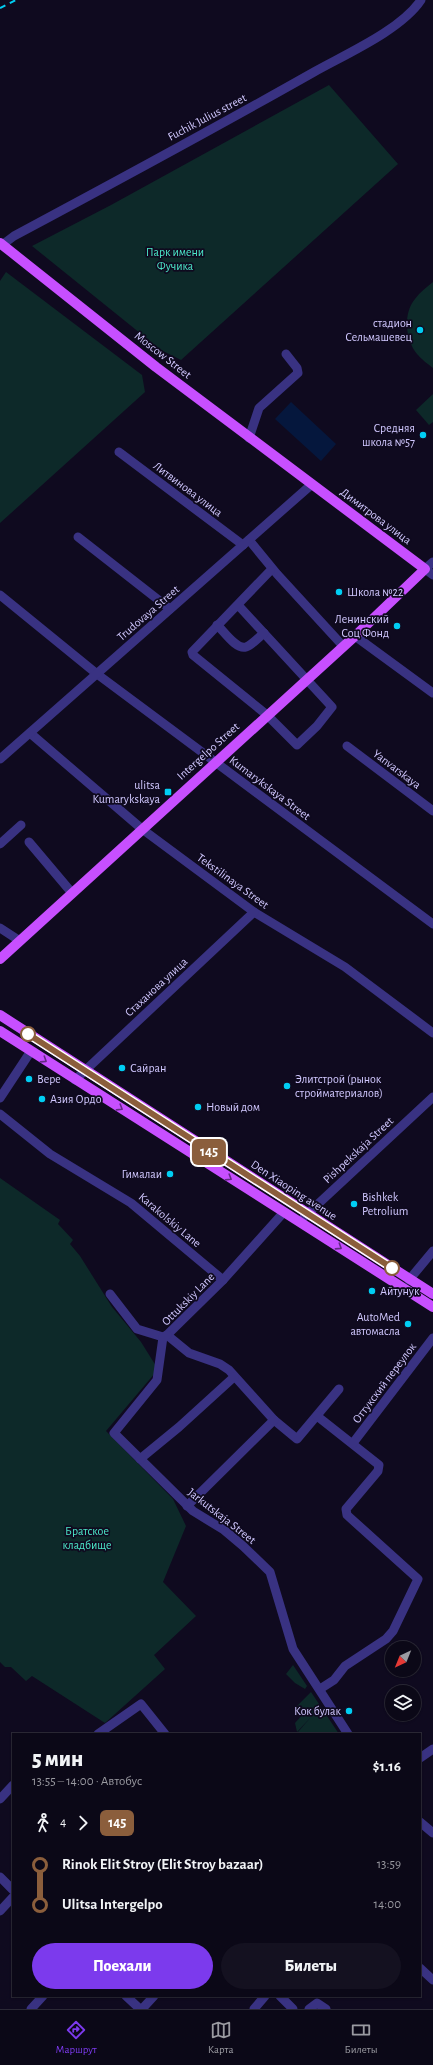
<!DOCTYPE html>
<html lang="ru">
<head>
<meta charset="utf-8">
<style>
	:root { --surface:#0b0817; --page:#141120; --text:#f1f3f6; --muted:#9a9aa1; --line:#2b2936; --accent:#7c3aed }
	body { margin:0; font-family:"Alegreya Sans",sans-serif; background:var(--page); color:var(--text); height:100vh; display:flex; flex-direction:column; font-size:15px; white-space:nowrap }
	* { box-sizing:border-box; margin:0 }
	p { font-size:13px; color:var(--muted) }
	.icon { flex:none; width:22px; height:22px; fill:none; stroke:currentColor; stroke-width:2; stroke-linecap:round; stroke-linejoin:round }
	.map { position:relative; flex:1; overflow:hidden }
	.side { position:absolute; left:12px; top:1733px; width:409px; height:264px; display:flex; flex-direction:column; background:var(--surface); border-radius:0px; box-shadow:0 1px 3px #0004,0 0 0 1px var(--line) }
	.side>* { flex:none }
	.badge { padding:0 8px; border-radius:6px; font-size:14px; line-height:26px }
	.needle { width:26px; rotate:223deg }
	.tools { position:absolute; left:385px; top:1641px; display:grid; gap:8px }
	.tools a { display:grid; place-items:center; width:36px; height:36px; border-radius:50%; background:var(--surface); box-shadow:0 1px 3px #0004,0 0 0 1px var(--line); font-size:20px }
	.map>.badge { position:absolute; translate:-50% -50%; box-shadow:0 0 0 2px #fff }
	.legs { display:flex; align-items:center; gap:6px; height:44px; padding:0 20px; font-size:13px }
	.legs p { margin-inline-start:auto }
	.headline { display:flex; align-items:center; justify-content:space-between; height:68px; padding:0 20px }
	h1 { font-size:22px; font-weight:800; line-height:30px }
	.cta { display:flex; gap:8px; margin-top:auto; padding:8px 20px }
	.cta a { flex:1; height:46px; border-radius:24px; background:var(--accent); color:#fff; font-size:16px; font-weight:800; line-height:46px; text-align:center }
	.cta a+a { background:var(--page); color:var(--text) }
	ul { padding:0 20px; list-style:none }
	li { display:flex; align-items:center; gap:14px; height:40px; font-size:15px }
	li i { display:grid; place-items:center; width:6px; height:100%; margin:0 5px; background:currentColor }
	li i::after { content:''; width:10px; height:10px; margin:-5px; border:3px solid; border-radius:50%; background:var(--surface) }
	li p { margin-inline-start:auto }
	li:first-child i { background:linear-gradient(#0000 50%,currentColor 0) }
	li:last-child i { background:linear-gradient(currentColor 50%,#0000 0) }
	.dock { display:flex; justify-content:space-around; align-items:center; height:56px; border-top:1px solid var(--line); background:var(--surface); font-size:11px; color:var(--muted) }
	.dock a { display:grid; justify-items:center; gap:2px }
	.dock .on { color:var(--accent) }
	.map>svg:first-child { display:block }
	.green { fill:#0d2929 }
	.water { fill:#05173d }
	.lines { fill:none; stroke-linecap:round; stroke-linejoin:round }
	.minor { stroke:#393282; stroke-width:9 }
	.major { stroke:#c74fff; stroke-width:10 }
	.rail { stroke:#00cef3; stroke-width:2; stroke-dasharray:6 5; stroke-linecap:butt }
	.oneway { stroke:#622984 }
	.line-1-casing { stroke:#fff; stroke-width:9 }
	.line-1 { stroke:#8b5e3c; stroke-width:6 }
	.poi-dot { fill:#00cef3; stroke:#0f0a1f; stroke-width:1.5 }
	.stop-1-dot { fill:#fff; stroke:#8b5e3c; stroke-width:2 }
	.labels { text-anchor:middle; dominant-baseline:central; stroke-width:3.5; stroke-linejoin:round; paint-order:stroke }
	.street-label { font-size:12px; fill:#d1c8ff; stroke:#0f0a1f }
	.park-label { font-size:12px; fill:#4ce8c9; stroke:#0f0a1f }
	.poi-label { font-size:12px; fill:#d1c8ff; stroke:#0f0a1f; text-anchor:start }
</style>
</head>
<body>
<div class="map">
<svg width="433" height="2009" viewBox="0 0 433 2009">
	<rect width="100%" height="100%" fill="#0f0a1f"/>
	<g class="green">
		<path d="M329,85L398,164L181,360L161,350L32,246L111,205Z"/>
		<path d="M6,272L142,375L145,392L0,523V281Z"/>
		<path d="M433,282V368C428,364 421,359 417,354C405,339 403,313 415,299C420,292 427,287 433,282Z"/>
		<path d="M433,394V422L429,425L416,410Z"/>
		<path d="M0,1178L60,1220L58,1224L73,1240L70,1244L80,1256L112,1307L141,1342L156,1366L155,1373L106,1431L173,1499L186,1526L163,1582L196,1616L154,1655L165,1669L105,1723L32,1676L26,1681L11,1667H5L0,1662Z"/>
		<path d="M293,1665L307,1686L305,1689L295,1683L286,1674Z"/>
		<path d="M311,1692L339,1734H299L298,1732L311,1717L297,1732L295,1723L303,1714L296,1707Z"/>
	</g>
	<path class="water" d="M291,402L336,444L321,461L275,419Z"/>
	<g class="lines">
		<g class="minor">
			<path d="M2,245L14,236C115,182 215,128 314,72C346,54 401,30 421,0"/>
			<path d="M249,438L259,408L298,373L297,368L286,354"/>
			<path d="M119,452L243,545"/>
			<path d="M78,537L170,609"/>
			<path d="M249,540L277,574L343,646"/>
			<path d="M433,562L425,569L433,575"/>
			<path d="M0,595L97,674L433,924"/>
			<path d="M238,605L332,707L317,726L297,745L267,715L193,655L192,652L270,571"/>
			<path d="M217,625C224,631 236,650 246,647C252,645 259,637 264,633"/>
			<path d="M355,636L433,693"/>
			<path d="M30,733L142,829L254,912L345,967L433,1033"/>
			<path d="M347,746L433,811"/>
			<path d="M0,759L311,485"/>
			<path d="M29,842L72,893"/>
			<path d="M0,844L21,825"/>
			<path d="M0,928L20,941"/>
			<path d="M75,1080L254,912"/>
			<path d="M0,1098L31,1051"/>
			<path d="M0,1114L50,1154L131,1203L223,1280"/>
			<path d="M284,1212L223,1280L167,1335L189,1353L220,1364L229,1370L274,1420L297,1439L339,1389"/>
			<path d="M304,1217L433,1097"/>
			<path d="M409,1280L433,1251"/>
			<path d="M110,1294L137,1329L163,1337"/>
			<path d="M167,1335L163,1337L157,1380L114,1433L193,1511L224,1530L243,1546L270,1572L293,1649L348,1734"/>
			<path d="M317,1416L379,1465L378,1471L346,1509L347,1515L418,1579L393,1631L386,1639L345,1666L334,1680L320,1689"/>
			<path d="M353,1443L433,1338"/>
			<path d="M140,1459L179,1427L234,1377"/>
			<path d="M187,1506L274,1420"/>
			<path d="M98,1734L141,1704L165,1734"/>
			<path d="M420,1758L433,1749"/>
			<path d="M0,1799L13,1785"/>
			<path d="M420,1822L433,1833"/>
			<path d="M0,1877L13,1890"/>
			<path d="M0,1911L13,1897"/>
			<path d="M420,1968L433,1980"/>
			<path d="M126,1996L140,2009"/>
			<path d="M280,1996L293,2009"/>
			<path d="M31,2009L43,1996"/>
			<path d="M142,2009L154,1996"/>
			<path d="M254,2009L265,1996"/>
			<path d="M309,2009L317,2003L326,2009"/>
		</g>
		<g class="major">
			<path d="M0,243L156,367L425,569L355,636L0,959"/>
			<path d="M0,1015L433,1294"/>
			<path d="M0,1031L433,1307"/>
		</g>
		<path class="rail" d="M0,8L16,0"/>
	</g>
	<defs><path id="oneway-chevron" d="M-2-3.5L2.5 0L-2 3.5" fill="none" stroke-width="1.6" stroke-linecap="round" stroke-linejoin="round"/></defs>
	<g class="oneway">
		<use href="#oneway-chevron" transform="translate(44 1060) rotate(33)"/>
		<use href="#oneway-chevron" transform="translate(120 1108) rotate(32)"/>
		<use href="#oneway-chevron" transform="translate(229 1178) rotate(32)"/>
		<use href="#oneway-chevron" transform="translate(339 1247) rotate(33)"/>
	</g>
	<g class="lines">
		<g class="line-1-casing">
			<path id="line-1" d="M28,1034L392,1268"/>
		</g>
		<use href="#line-1" class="line-1"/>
	</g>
	<g class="poi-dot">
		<circle cx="420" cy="330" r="4"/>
		<circle cx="423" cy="435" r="4"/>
		<circle cx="339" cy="592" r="4"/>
		<circle cx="397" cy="626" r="4"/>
		<rect x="164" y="788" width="8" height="8" rx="2"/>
		<circle cx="122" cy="1068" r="4"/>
		<circle cx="29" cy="1079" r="4"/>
		<circle cx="287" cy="1086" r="4"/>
		<circle cx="42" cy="1099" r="4"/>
		<circle cx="198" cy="1107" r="4"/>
		<circle cx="170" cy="1174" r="4"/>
		<circle cx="354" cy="1204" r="4"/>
		<circle cx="372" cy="1291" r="4"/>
		<circle cx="408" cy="1324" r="4"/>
		<circle cx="349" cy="1711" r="4"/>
	</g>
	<g class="stop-1-dot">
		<circle cx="28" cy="1034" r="7"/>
		<circle cx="392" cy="1268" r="7"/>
	</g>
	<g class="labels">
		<g class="street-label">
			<text transform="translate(207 117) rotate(-28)">Fuchik Julius street</text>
			<text transform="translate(163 355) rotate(38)">Moscow Street</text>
			<text transform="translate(188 489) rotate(37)">Литвинова улица</text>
			<text transform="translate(376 516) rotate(37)">Димитрова улица</text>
			<text transform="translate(148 613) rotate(-41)">Trudovaya Street</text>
			<text transform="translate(208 751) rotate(-42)">Intergelpo Street</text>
			<text transform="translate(397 769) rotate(37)">Yanvarskaya</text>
			<text transform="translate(270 788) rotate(37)">Kumarykskaya Street</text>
			<text transform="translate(233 881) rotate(36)">Tekstilinaya Street</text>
			<text transform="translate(156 987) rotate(-43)">Стаханова улица</text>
			<text transform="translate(358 1150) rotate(-43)">Pishpekskaja Street</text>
			<text transform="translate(294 1190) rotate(33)">Den Xiaoping avenue</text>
			<text transform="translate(170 1220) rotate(40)">Karakolskiy Lane</text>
			<text transform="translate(188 1299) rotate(-45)">Ottukskiy Lane</text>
			<text transform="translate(384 1383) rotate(-53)">Оттукский переулок</text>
			<text transform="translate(222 1516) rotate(38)">Jarkutskaja Street</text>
		</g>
		<g class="park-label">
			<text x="175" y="252">Парк имени<tspan x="175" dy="14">Фучика</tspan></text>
			<text x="87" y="1531">Братское<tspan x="87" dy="14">кладбище</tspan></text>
		</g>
		<g class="poi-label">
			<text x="412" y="323" text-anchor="end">стадион<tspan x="412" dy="14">Сельмашевец</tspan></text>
			<text x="415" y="428" text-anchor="end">Средняя<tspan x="415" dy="14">школа №57</tspan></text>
			<text x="347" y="592">Школа №22</text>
			<text x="389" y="619" text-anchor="end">Ленинский<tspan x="389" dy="14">Соц Фонд</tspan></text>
			<text x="160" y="785" text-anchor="end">ulitsa<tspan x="160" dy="14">Kumarykskaya</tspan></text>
			<text x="130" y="1068">Сайран</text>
			<text x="37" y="1079">Вере</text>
			<text x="295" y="1079">Элитстрой (рынок<tspan x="295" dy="14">стройматериалов)</tspan></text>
			<text x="50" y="1099">Азия Ордо</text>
			<text x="206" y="1107">Новый дом</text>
			<text x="162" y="1174" text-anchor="end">Гималаи</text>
			<text x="362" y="1197">Bishkek<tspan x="362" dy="14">Petrolium</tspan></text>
			<text x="380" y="1291">Айтунук</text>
			<text x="400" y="1317" text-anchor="end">AutoMed<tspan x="400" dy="14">автомасла</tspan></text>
			<text x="341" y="1711" text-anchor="end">Кок булак</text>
		</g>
	</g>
</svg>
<div class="tools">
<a><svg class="needle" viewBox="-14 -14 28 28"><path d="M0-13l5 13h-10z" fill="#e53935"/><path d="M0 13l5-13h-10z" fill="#9a9aa1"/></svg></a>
<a><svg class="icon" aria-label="layers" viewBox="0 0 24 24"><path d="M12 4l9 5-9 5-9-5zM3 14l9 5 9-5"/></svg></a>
</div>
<b class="badge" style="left:209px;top:1152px;background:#8b5e3c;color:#fff">145</b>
<section class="side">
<div class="headline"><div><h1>5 мин</h1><p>13:55 – 14:00 · Автобус</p></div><b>$1.16</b></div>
<div class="legs"><svg class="icon" aria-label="walk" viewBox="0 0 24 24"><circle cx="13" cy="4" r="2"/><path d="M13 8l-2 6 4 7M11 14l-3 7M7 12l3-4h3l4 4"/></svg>4<svg class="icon" aria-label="forward" viewBox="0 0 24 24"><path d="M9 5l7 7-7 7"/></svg><b class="badge" style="background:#8b5e3c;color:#fff">145</b></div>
<ul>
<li><i style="color:#8b5e3c"></i><b>Rinok Elit Stroy (Elit Stroy bazaar)</b><p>13:59</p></li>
<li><i style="color:#8b5e3c"></i><b>Ulitsa Intergelpo</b><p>14:00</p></li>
</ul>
<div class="cta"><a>Поехали</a><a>Билеты</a></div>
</section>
</div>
<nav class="dock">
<a class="on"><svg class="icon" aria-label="directions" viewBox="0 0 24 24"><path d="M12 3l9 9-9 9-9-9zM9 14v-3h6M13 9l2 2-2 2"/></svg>Маршрут</a>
<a><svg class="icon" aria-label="map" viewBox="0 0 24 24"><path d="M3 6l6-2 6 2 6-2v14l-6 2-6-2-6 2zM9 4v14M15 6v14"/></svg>Карта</a>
<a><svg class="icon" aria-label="tickets" viewBox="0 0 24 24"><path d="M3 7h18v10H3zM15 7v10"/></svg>Билеты</a>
</nav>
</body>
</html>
